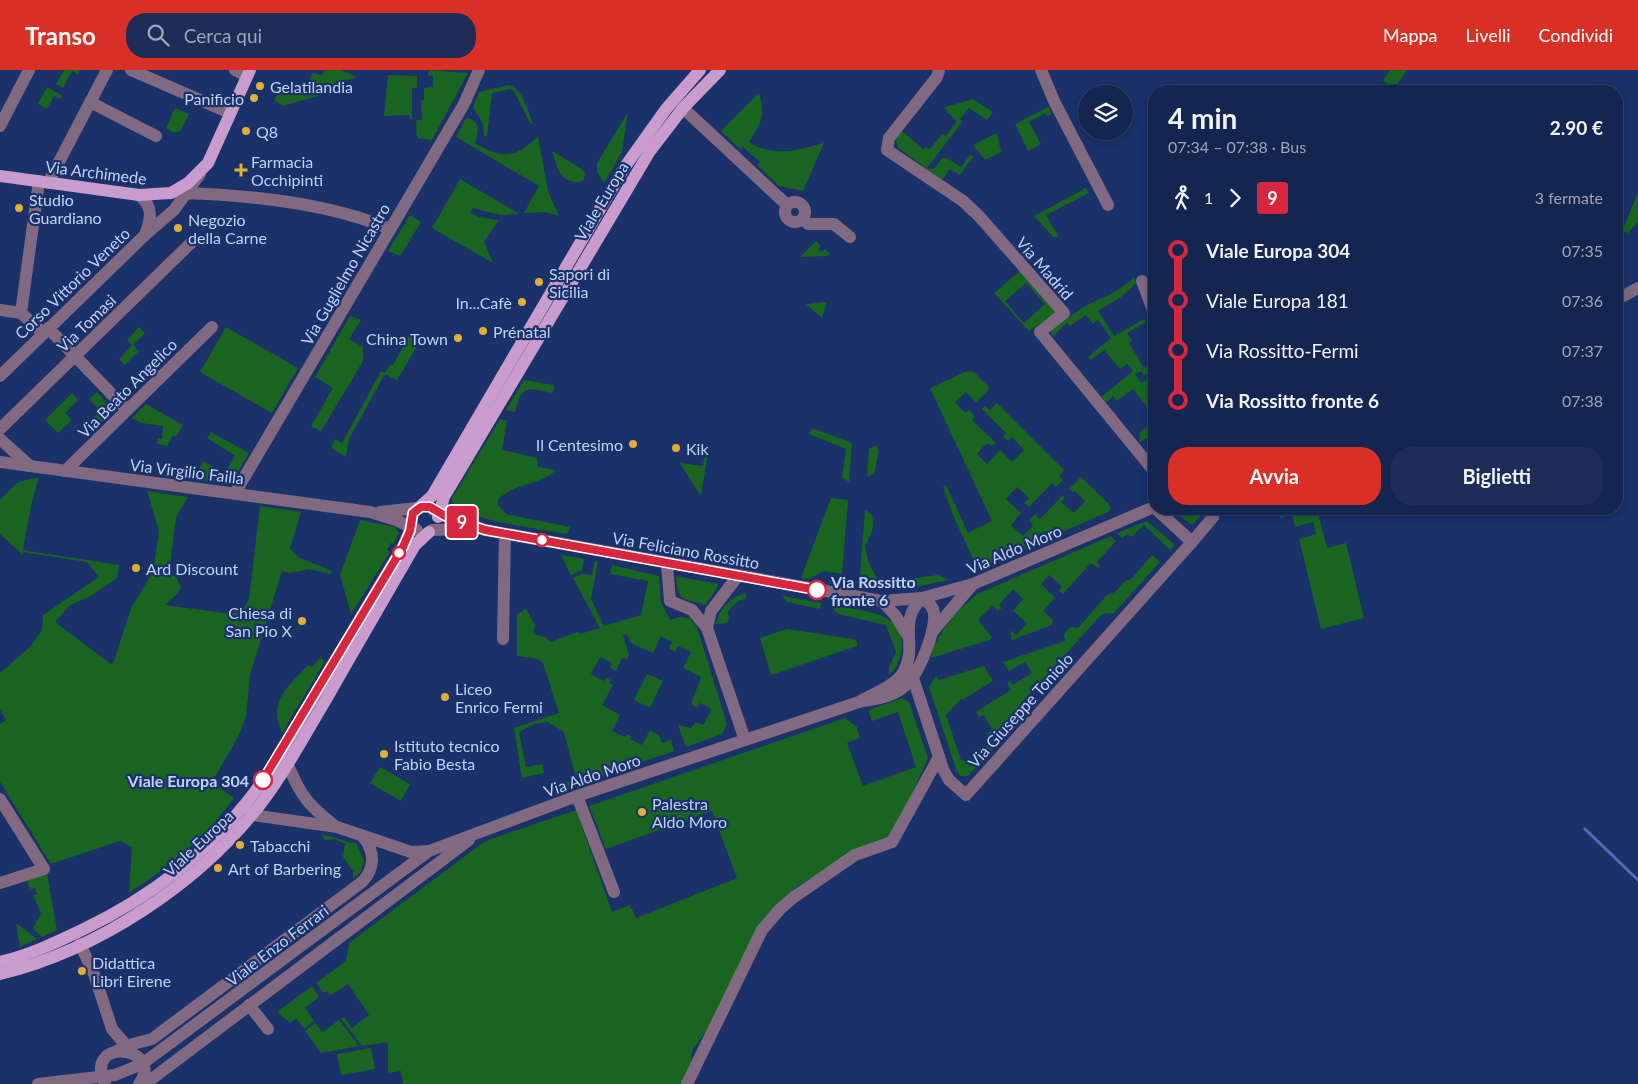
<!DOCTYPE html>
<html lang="it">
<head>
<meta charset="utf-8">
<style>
	:root { --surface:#142550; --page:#1d2d57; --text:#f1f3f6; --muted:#9da5b7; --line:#334267; --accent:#d93025 }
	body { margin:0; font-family:Lato,sans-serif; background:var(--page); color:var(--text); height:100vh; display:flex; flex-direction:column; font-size:19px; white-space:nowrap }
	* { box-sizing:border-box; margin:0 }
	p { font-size:16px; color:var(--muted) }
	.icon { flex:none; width:28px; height:28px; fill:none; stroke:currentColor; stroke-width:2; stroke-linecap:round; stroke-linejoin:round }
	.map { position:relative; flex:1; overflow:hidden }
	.details { position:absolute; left:1148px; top:15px; width:475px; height:430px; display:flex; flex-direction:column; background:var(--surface); border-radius:20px; box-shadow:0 2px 8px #0003,0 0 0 1px var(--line) }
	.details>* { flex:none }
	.badge { padding:0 10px; border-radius:4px; font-size:18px; line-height:32px }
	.fabs { position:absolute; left:1078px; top:15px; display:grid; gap:10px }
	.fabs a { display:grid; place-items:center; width:55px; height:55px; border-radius:50%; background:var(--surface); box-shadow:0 2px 8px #0003,0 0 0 1px var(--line); font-size:25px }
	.map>.badge { position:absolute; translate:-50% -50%; box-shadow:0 0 0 2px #fff }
	.legs { display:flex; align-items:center; gap:8px; height:55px; padding:0 20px; font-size:16px }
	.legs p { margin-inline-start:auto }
	.headline { display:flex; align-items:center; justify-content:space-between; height:85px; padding:0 20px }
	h1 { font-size:28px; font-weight:700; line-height:38px }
	.primary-button { display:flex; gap:10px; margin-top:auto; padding:10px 20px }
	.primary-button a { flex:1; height:58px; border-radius:20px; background:var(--accent); color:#fff; font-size:20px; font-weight:700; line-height:58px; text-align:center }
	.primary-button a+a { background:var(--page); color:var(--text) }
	ul { padding:0 20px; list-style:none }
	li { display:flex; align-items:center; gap:18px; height:50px; font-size:19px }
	li i { display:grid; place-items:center; width:8px; height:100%; margin:0 6px; background:currentColor }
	li i::after { content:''; width:12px; height:12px; margin:-6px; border:4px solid; border-radius:50%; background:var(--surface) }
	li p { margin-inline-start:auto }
	li:first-child i { background:linear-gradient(#0000 50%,currentColor 0) }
	li:last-child i { background:linear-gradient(currentColor 50%,#0000 0) }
	header { display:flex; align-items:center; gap:30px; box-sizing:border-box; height:70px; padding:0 25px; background:var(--accent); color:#fff }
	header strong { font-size:24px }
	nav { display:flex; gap:28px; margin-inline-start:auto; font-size:18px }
	.search { width:350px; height:45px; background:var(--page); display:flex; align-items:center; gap:12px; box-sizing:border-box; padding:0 18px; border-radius:20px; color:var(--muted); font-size:19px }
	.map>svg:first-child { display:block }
	.green { fill:#186420; fill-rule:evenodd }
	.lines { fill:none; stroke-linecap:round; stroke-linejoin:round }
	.stream { stroke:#506db9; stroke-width:3 }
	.minor { stroke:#816982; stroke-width:12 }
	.major { stroke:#ca9bcd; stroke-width:12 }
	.line-1-casing { stroke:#fff; stroke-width:11 }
	.line-1 { stroke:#d7263d; stroke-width:8 }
	.poi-dot { fill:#e2af34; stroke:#1a316a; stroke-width:2 }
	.stop-1-dot { fill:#fff; stroke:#d7263d; stroke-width:2.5 }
	.labels { text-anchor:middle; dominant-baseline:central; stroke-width:4.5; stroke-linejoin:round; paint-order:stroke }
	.poi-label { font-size:16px; fill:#c1d1f4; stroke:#1a316a; text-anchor:start }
	.street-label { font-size:16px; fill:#c1d1f4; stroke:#1a316a }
	.stop-label { font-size:16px; font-weight:bold; fill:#c1d1f4; stroke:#1a316a; text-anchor:start }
</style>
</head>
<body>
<header>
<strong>Transo</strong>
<div class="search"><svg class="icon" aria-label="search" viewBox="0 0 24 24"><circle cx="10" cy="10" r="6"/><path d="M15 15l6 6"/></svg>Cerca qui</div>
<nav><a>Mappa</a><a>Livelli</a><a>Condividi</a></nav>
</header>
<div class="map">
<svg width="1638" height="1014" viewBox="0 0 1638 1014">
	<rect width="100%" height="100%" fill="#1a316a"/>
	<g class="green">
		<path d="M64,0H80L78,4L72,1L63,18L56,14Z"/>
		<path d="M325,0H341L358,7L336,13L338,20L283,36L274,30L279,21L282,23L287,14L304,21L313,2L322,6Z"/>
		<path d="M429,0L468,3L432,70L417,68L416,50H422L421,31L424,30V18L433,17V5L428,6Z"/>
		<path d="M1390,0H1407L1395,18L1383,11Z"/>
		<path d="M388,5L417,6V18H412V49H410L409,45L384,46Z"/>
		<path d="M509,15C523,20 528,40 533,54L530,53L514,21L510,19L492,23L487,67L484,66L483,54L473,37L479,22Z"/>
		<path d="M47,17L63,26L61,29L54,26L47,39L38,34Z"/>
		<path d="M759,23C766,46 761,53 749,72C774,88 798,80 824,73L803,121L779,116L757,95L760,92L743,77L740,79L721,61Z"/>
		<path d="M973,29L993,42L987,50L969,38L960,49L963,51L927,98L934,99L942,88H947L961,97L970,85L974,86L960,105L950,99L942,110L897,77L896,68L902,61L923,79L926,77L930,79L942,64L946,66L957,51L948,43L945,37Z"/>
		<path d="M1048,37L1052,44L1047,46L1045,43L1029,52L1041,74L1028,81L1015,54Z"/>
		<path d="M175,38L189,44L181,61L174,63L166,58Z"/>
		<path d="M628,42L622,82L604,113L597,102V93Z"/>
		<path d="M466,48C482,50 478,63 475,73C501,89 516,89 538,66L548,121L559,146L546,142L524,143L539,116L456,67Z"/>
		<path d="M997,63L1001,82L985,90L973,75Z"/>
		<path d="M552,81L580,98L585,103L584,110L580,112C559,113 558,98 552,81Z"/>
		<path d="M460,109L520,144L500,145L473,138L470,142L478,147L499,150L484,172L493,193L432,158Z"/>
		<path d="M1086,118L1089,123L1046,145L1059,167H1053L1034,146Z"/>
		<path d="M1638,123V152L1628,163L1622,161Z"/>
		<path d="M410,145L421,152L400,186L388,181Z"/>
		<path d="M816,171L821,176L818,179L822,182L825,179L830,184L827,186L800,187Z"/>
		<path d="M1020,201L1055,241L1054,245L1029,261L994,223ZM1026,213L1045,234L1024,253L1005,231Z"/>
		<path d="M1134,208L1136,213L1121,227L1098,241L1114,266L1144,249L1146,252L1127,263L1132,270L1129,273L1144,298L1154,292V299L1144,306L1141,301L1135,304L1141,313L1148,309L1154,318V346L1133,319L1117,331L1113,326L1106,333L1101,327L1133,301L1127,294L1120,299L1104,280L1091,290L1088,287L1111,268L1098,250L1093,254L1086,245L1070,256L1067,253L1052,267L1051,259L1087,235L1115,222Z"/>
		<path d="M827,232L822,248L806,234Z"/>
		<path d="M350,246L361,250L349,269L363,277V291L321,361L311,356L333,318L315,307Z"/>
		<path d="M139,257L145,263L133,275L139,281L125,295L119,289L132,275L127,270Z"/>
		<path d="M226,257L298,298L272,343L200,302Z"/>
		<path d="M410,264L422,268L397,310L385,304L349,369L346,387L331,378L335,369L342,373L381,301L385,303L390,294L393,295Z"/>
		<path d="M967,301L974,302L990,318L976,333L966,322L955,332L965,343L969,340L975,347L972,350L996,373L992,376L987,373L977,384L987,394L1000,380L1012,392L1024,380L1012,367L1008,371L1003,367L1006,363L982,339L985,336L990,340L997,333L1064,400L1059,406L1063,410L1056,417L1052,413L1029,437L1024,433L1029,428L1017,417L1006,429L1021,443L1011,455L1023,466L1033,456L1029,450L1035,444L1040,449L1063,425L1065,428L1061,432L1074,443L1085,431L1075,421L1072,422L1069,419L1081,407L1108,433L1111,438L1108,442L978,499L955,450L943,417L946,415L968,463L992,451L930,318Z"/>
		<path d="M524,310L554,315L553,323C527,318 522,314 515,342L506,340Z"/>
		<path d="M97,322L114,340L94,360L88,353L100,341L89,329Z"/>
		<path d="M72,323L78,330L65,343L72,350L58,363L45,350Z"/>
		<path d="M146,334L183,355L176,367L173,366L167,376L157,374L158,369H162L163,356L141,353L132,348Z"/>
		<path d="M500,349L507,351L502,380L537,388L538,397L556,400C544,414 513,413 498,430V435L506,444L570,457L567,464C545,460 466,449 453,436L452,428Z"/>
		<path d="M1154,351V376L1147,368L1139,373L1140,362Z"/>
		<path d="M812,358L852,373L849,412L842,408L846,379L809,364Z"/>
		<path d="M211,362L249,383L231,414L194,409L203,391L225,403L235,386L207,368Z"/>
		<path d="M877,375L879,381L874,404L867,407L869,379Z"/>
		<path d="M705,382H708L701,426L680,393L703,396Z"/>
		<path d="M39,407L32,431L23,480L119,495L117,508L91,526L70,535L55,552L111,594L114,591L131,538L153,502L159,461L147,421L188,427L176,448L169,502L177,508L181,517L178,523L165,535L232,544L244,538L249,529L260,436L301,442L290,479L298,487L332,501L331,504L309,499L289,503L282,501L250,605L246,647L238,667L212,712L234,728C205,768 169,797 129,823L132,777L120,771L51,794L0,712V654L6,650L0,640V603L31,576L42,560L43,545L99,507L87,492L23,482V485L0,464V430L18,412Z"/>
		<path d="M831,428L848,430L842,504L823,501L809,509L801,508Z"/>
		<path d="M865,439L872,445C875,459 871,464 865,476L868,491L880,514L879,518L865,512L860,504Z"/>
		<path d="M1176,439H1202L1200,447L1192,455L1177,444Z"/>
		<path d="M1274,439H1317L1327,478L1346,473L1364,548L1321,559L1299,469L1316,464L1313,452L1295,457L1292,444L1280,448Z"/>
		<path d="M360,450L395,457L399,463L394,474L391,473L387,480L390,482L351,544L340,505Z"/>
		<path d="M1147,451L1175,475L1170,480L1144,455L1131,467L1127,464L1122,468L1117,463Z"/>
		<path d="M1111,466L1116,471L1097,492L1100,496L1098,498L1091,493L1063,524L1059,521L1062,516L1049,505L1041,514L1055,528L1043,541L1053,550L1052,555L1012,570L1010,560L1016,565L1027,553L1013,541L1023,529L1013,519L999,535L1002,538L998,541L992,536L978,550L992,567L989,570L931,588L934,576L943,560L959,540L977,524Z"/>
		<path d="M561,485L584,489L582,500L571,505Z"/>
		<path d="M1152,485L1160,492L1114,543L1102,544L1021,633L1023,645L968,706H961L957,702L929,617L936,606L939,610L984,596L993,611L964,629H961L946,645L961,690L969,692L987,675L988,663L992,659L984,645L979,647L976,642L1011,620L1007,613L1010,611L1013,615L1032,603L1025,592L1009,601L1003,592L1065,571L1064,564L1070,557L1078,558L1107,525L1115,522L1125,511L1131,509Z"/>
		<path d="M595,491L598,492L591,529L604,556L641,545L648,511L610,504L612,495L659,506L661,532L670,550L680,547L690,548L697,557L727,654L722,664L686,677L678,655L691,658L696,652L703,655L712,639L700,633L697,638L691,634L701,607L683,598L691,582L678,576L675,582L669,579L672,572L661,566L653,583L631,573L627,564L623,565L629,585L627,589L622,588L616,601L610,598L612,593L600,587L591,604L604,611L606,608L611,610L609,613L613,615L602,635L620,645L612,661L625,667L627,664L631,666L630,669L642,675L650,660L659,665L662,673L671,670L674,681L554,722L555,717L576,708L564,662L548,652L534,654L519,662L526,697L542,694L544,703L522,708L514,658L559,643L543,593L538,589L517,586V544L526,539L535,555L533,564L546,567L550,572L578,562L580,564L600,558L573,508L581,504L592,505Z"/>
		<path d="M938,505L949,510L920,516L891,519V515L895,511Z"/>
		<path d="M676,506L718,514V517L705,535C682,528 678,532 676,506Z"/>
		<path d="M745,523L747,527L737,532L728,541L729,550L726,553L716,554C719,538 731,527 745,523Z"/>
		<path d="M782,526L821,533L820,539L787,532Z"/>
		<path d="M833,536C858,540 905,541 902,577C901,588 897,598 889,605V597L896,582L886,555L838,544L834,540Z"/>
		<path d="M787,559L853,569L857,571V576L771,605L760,568Z"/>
		<path d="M320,588L325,591L282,663C268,630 287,618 308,595L312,597Z"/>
		<path d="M647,604L663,611L650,638L634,630Z"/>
		<path d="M902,628L909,632L928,688L897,757L891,766L848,785L796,817L772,841L710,955L692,981L691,996L681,1014H403L401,1001L388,1003V972L362,976L341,949L344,947L352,958L369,945L348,914L331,925L327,921L324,923L316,913L346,891L349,873L481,774L491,769L576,740L612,842L630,835L636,848L737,808L712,741L606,779L589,736L845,648L857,657L860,668L847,673L863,716L916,697L898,642L872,651L868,640Z"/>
		<path d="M380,697L410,714L401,731L370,713Z"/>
		<path d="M321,764L357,774L364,791L361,801L353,809V801L343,787L345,774L335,769L325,770Z"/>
		<path d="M47,803L57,860L42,867L33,859L41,843L33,825L37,824L35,818L30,819L27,810Z"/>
		<path d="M16,853L37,869L20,877Z"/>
		<path d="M312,916L319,927L305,938L314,951L304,959L296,948L290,953L277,942Z"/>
		<path d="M339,950L359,976L321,983L305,961L315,953L323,962Z"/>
		<path d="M371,978L375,999L341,1005L337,984Z"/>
	</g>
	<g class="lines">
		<path class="stream" d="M1585,759L1638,810"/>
		<g class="minor">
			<path d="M131,0L230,43"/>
			<path d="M235,0L247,6"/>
			<path d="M939,0L937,7L889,68L887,80L963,131L979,146L1064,243L1040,262L1154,401"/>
			<path d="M1041,0L1054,31L1108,135"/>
			<path d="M90,32L156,66"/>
			<path d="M683,38L787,135"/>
			<path d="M0,56L29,0"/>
			<path d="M39,111L21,243L43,263"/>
			<path d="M48,113L107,0"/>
			<path d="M182,123C249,125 329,133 390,159"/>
			<path d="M139,125C154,137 151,149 145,165"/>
			<circle cx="795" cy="142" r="10"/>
			<path d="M802,149L808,154H834L850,167"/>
			<path d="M1142,211L1154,243"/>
			<path d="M1616,230L1638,218"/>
			<path d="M0,240L21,243"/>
			<path d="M48,258L127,340"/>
			<path d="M0,306L145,165L174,140L200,104"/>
			<path d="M0,359L194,170"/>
			<path d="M0,369L30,396"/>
			<path d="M0,392L370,442L396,450L417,460"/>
			<path d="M65,401L212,257"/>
			<path d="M235,423L464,34L479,0"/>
			<path d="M1156,439L1192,472L1213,447L1214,439"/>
			<path d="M433,440L447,447L485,460L882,531L922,528L973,514L1154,437"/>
			<path d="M380,442L417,438"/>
			<path d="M432,460L472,459"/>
			<path d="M667,494L670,531L692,540L707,558L745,670"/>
			<path d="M882,531L895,545L908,566"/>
			<path d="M707,558L711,541L737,507"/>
			<path d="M933,561L972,515"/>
			<path d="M503,569L505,464"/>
			<path d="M909,605L913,608L943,699L949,710L966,725L1192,472"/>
			<path d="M279,693L288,695C300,725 309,736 335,756"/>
			<path d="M577,726L614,822"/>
			<path d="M0,729L44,799L0,813"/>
			<path d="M246,737L252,745L337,757L411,782L429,781L577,726L859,632C875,629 894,627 906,615C919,604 936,561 934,543C933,536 928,532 922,528C897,552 918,575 904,601C896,616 872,624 859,632"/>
			<path d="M80,874L94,904L112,959L131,981"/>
			<path d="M249,935L268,959"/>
			<path d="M117,981L125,976L152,969L362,812C375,799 375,782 364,768"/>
			<path d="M38,1014L115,1005L142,994L429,781"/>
			<path d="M105,1014C82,966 166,976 139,1014"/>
			<path d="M145,1014L469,770"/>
			<path d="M687,1014L762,860L780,839L794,827L855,785L892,772L939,687"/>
		</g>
		<g class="major">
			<path d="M0,106L139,125L171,123L188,113L208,93L250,0"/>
			<path d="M438,447L444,427L650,81L683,38L720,0"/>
			<path d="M0,892C30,885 57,872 84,859C146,829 204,786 247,732C272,701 290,667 310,633C341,581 372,529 403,477L410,461L413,443L432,426L624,98L666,39L700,0"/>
			<path d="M0,904C98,880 200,813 262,732C286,701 304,666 324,633C354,580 385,527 415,475L429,462"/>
		</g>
	</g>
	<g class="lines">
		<g class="line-1-casing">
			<path id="line-1" d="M263,710L403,477L410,461L413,443L421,437H430L447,447L485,460L817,520"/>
		</g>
		<use href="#line-1" class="line-1"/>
	</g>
	<g class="poi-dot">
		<circle cx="260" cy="16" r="5"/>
		<circle cx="254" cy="28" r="5"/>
		<circle cx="246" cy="61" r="5"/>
		<path d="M238.5 92.5h5v5h5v5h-5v5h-5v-5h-5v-5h5z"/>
		<circle cx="19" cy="138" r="5"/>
		<circle cx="178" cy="158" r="5"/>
		<circle cx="539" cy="212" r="5"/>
		<circle cx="522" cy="232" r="5"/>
		<circle cx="483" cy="261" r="5"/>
		<circle cx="458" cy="268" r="5"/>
		<circle cx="633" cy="374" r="5"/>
		<circle cx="676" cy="378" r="5"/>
		<circle cx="136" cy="498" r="5"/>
		<circle cx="302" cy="551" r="5"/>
		<circle cx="445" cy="627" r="5"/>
		<circle cx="384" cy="684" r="5"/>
		<circle cx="642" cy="742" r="5"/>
		<circle cx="240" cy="775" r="5"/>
		<circle cx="218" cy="798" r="5"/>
		<circle cx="82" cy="901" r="5"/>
	</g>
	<g class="stop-1-dot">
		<circle cx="542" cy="470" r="6"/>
		<circle cx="399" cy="483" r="6"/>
		<circle cx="817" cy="520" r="9"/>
		<circle cx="263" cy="710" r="9"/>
	</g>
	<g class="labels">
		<g class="poi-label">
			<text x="270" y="16">Gelatilandia</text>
			<text x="244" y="28" text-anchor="end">Panificio</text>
			<text x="256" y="61">Q8</text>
			<text x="251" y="91">Farmacia<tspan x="251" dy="18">Occhipinti</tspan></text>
			<text x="29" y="129">Studio<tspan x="29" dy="18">Guardiano</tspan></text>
			<text x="188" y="149">Negozio<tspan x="188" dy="18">della Carne</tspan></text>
			<text x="549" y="203">Sapori di<tspan x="549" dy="18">Sicilia</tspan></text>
			<text x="512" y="232" text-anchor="end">In...Cafè</text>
			<text x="493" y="261">Prénatal</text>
			<text x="448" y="268" text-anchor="end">China Town</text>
			<text x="623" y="374" text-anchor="end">Il Centesimo</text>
			<text x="686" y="378">Kik</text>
			<text x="146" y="498">Ard Discount</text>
			<text x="292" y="542" text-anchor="end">Chiesa di<tspan x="292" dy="18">San Pio X</tspan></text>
			<text x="455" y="618">Liceo<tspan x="455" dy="18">Enrico Fermi</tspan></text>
			<text x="394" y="675">Istituto tecnico<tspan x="394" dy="18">Fabio Besta</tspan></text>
			<text x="652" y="733">Palestra<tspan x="652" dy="18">Aldo Moro</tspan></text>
			<text x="250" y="775">Tabacchi</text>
			<text x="228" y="798">Art of Barbering</text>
			<text x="92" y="892">Didattica<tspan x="92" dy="18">Libri Eirene</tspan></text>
		</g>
		<g class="street-label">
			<text transform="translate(96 102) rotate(7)">Via Archimede</text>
			<text transform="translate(601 131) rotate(-59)">Viale Europa</text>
			<text transform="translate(1045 198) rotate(49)">Via Madrid</text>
			<text transform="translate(345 204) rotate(-60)">Via Guglielmo Nicastro</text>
			<text transform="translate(72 213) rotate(-44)">Corso Vittorio Veneto</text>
			<text transform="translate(86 253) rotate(-44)">Via Tomasi</text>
			<text transform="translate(127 318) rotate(-45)">Via Beato Angelico</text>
			<text transform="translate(187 401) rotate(7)">Via Virgilio Failla</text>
			<text transform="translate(1014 479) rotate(-23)">Via Aldo Moro</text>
			<text transform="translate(686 480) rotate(10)">Via Feliciano Rossitto</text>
			<text transform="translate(1020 640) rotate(-48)">Via Giuseppe Toniolo</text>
			<text transform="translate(592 705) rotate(-19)">Via Aldo Moro</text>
			<text transform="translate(198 773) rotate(-43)">Viale Europa</text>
			<text transform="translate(277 875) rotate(-37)">Viale Enzo Ferrari</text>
		</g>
		<g class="stop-label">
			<text x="831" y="511">Via Rossitto<tspan x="831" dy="18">fronte 6</tspan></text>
			<text x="249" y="710" text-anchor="end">Viale Europa 304</text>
		</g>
	</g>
</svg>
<div class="fabs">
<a><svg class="icon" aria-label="layers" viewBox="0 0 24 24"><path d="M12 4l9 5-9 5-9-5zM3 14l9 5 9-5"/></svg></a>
</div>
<b class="badge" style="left:462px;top:452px;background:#d7263d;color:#fff">9</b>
<section class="details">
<div class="headline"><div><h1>4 min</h1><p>07:34 – 07:38 · Bus</p></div><b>2.90 €</b></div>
<div class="legs"><svg class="icon" aria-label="walk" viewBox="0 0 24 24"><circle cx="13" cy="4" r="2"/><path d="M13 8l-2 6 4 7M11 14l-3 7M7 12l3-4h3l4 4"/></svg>1<svg class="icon" aria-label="forward" viewBox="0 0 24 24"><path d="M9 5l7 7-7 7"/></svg><b class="badge" style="background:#d7263d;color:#fff">9</b><p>3 fermate</p></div>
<ul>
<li><i style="color:#d7263d"></i><b>Viale Europa 304</b><p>07:35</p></li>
<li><i style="color:#d7263d"></i><span>Viale Europa 181</span><p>07:36</p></li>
<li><i style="color:#d7263d"></i><span>Via Rossitto-Fermi</span><p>07:37</p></li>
<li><i style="color:#d7263d"></i><b>Via Rossitto fronte 6</b><p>07:38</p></li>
</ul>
<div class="primary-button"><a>Avvia</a><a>Biglietti</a></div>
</section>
</div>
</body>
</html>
